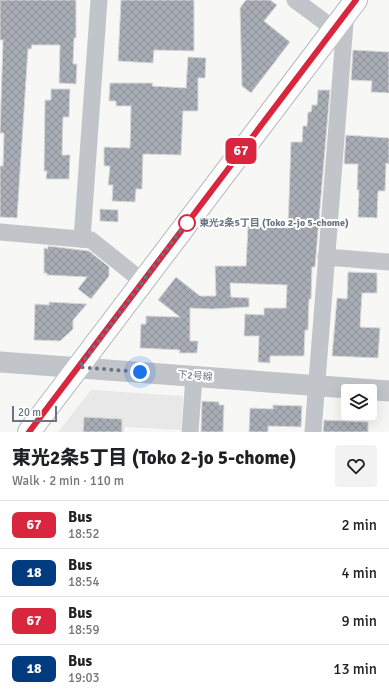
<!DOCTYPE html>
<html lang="en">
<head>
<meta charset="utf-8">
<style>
	:root { --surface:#fff; --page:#f2f2f2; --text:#202124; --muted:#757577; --line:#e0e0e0 }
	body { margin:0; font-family:Signika,"Noto Sans JP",sans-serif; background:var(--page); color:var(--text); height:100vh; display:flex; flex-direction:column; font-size:15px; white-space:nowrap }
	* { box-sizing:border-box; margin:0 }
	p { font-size:13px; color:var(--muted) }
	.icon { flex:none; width:22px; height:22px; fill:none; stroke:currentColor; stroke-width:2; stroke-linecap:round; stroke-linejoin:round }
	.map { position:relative; height:432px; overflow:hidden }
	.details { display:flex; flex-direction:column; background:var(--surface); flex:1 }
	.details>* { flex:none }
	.badge { padding:0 8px; border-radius:6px; font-size:14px; line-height:26px }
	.fabs { position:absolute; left:341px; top:384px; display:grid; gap:8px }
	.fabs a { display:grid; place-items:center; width:36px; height:36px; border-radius:4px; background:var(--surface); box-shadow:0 4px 16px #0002; font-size:20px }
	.scale { position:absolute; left:12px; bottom:10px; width:45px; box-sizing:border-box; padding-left:4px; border:2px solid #6a7383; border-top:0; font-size:11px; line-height:14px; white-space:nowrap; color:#6a7383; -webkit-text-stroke:3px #fff; paint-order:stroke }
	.you { position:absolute; width:20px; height:20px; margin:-10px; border:3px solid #fff; border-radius:50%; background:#1a73e8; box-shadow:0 0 0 6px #1a73e833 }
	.map>.badge { position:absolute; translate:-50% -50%; box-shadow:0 0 0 2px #fff }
	.round { display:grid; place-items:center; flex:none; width:42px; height:42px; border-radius:4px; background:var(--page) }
	.headline { display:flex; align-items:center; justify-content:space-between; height:68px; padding:0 12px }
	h1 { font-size:19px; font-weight:800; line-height:30px }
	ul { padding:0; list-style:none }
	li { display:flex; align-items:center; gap:12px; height:48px; padding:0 12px; border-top:1px solid var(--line) }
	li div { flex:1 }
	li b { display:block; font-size:15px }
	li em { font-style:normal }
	li .badge { min-width:44px; font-weight:700; text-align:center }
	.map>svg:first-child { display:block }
	.built { fill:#e8e8e8 }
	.building { fill:url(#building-cross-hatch); stroke:#d9d9d8 }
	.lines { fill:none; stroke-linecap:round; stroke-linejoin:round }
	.secondary-casing { stroke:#b4b7bc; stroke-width:24 }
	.minor { stroke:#c1c4c8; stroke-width:17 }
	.tertiary { stroke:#c1c4c8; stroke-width:21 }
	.secondary { stroke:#fff; stroke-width:22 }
	.line-casing { stroke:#fff; stroke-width:9 }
	.line { stroke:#d7263d; stroke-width:6 }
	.walk { stroke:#6a7383; stroke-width:4; stroke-dasharray:0 7.2 }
	.stop-dot { fill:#fff; stroke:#d7263d; stroke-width:2 }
	.labels { text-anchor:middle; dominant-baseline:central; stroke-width:4; stroke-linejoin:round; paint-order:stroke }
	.stop-label { font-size:10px; font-weight:bold; fill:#6a7383; stroke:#fff; text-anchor:start }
	.street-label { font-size:10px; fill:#6a7383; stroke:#fff }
</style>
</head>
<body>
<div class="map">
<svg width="389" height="432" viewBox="0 0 389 432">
	<defs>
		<pattern id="building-cross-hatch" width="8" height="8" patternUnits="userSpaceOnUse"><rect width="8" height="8" fill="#a8adb5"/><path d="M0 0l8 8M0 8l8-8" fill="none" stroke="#8d9199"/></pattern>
	</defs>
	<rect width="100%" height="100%" fill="#f7f8f5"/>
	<path class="built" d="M91,390L183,396L181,430L125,427L124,432H58Z"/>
	<g class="building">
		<path d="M0,0H76V38H74L73,64H77L76,84L59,83L60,45H32L31,49H28L17,218L0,217V166H3L4,133H0L3,40H0Z"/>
		<path d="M121,0H194V51L154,50L153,63L118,61Z"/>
		<path d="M246,0H270L277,5L264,21L290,42L251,93L242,86L240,8Z"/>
		<path d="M353,50L389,52V93L371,92L372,81L351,80Z"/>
		<path d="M188,57L206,58L205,78H198V111H183L181,155L143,154L142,189H136L135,202L112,201L113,185H108L110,166H104V147L130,148L131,106H116V101H109L110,83H153L152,86L186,88Z"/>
		<path d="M51,89H70L69,117H63L62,155H70L69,179H46L47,171H44L45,100H51Z"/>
		<path d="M318,90H330L315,267H312L311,299H309L308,330H305L304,356H270V363L258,362L259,336H244L245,314L264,315V308H286L287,285L230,283L231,297L249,298V307L212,309L190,308V341H198L197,353H179L180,350L140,348L141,324H146V316L180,317L158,300L176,277L200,296H216L215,266H246L248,226L288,228L291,142H302L303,126H307L308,112H311L312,105H317Z"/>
		<path d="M346,135L389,138V164L386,163L385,191H378L377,218L358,217L359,190H357L358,164H344Z"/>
		<path d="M100,209L118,210V222L100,221Z"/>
		<path d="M48,246L89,251L109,267V276L91,299L78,289L87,277L47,275V273H44V248L48,249Z"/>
		<path d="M348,272L377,273V293H362L360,327L380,328L378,358L332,356L337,298L347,299Z"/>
		<path d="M49,302L87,304L73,320V329L60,341L34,340L35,304L49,305Z"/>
		<path d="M202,401L219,402V405H224L223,432H201Z"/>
		<path d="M273,405L302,406L301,427L268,426V432H249L250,408L273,409Z"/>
		<path d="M84,417L122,419V432H83Z"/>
		<path d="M324,420L368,422V432H323Z"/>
	</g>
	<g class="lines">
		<g class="secondary-casing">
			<path id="secondary" d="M29,432L356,0"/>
		</g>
		<g class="minor">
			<path d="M295,0L334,29"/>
			<path d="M0,232L91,240L142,281"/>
			<path d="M82,239L99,0"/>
			<path d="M326,257L389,262"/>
			<path d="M190,432L194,376"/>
			<path d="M313,432L346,10"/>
		</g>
		<path class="tertiary" d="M0,362L389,391"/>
		<use href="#secondary" class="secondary"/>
	</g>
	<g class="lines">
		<g class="line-casing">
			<path id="line" d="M29,432L356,0"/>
		</g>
		<use href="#line" class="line"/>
		<path class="walk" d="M140,372L79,367L190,218L187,223"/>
	</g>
	<circle class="stop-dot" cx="187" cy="223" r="8"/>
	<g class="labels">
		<g class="stop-label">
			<text x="199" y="223">東光2条5丁目 (Toko 2-jo 5-chome)</text>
		</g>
		<g class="street-label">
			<text transform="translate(195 376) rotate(4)">下2号線</text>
		</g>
	</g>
</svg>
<div class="fabs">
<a><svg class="icon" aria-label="layers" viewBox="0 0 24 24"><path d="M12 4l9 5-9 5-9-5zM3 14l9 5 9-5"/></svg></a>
</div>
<div class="scale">20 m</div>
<div class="you" style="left:140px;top:372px"></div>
<b class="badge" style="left:241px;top:151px;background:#d7263d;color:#fff">67</b>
</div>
<section class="details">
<div class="headline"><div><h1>東光2条5丁目 (Toko 2-jo 5-chome)</h1><p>Walk · 2 min · 110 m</p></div><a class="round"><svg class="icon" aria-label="heart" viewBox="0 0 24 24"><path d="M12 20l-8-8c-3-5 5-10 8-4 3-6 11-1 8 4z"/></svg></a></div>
<ul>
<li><span class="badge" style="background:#d7263d;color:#fff">67</span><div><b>Bus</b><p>18:52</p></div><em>2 min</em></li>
<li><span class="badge" style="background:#003b80;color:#fff">18</span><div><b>Bus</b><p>18:54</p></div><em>4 min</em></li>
<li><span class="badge" style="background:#d7263d;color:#fff">67</span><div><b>Bus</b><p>18:59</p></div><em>9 min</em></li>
<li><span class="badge" style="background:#003b80;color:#fff">18</span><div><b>Bus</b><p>19:03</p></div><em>13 min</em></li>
</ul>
</section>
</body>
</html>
